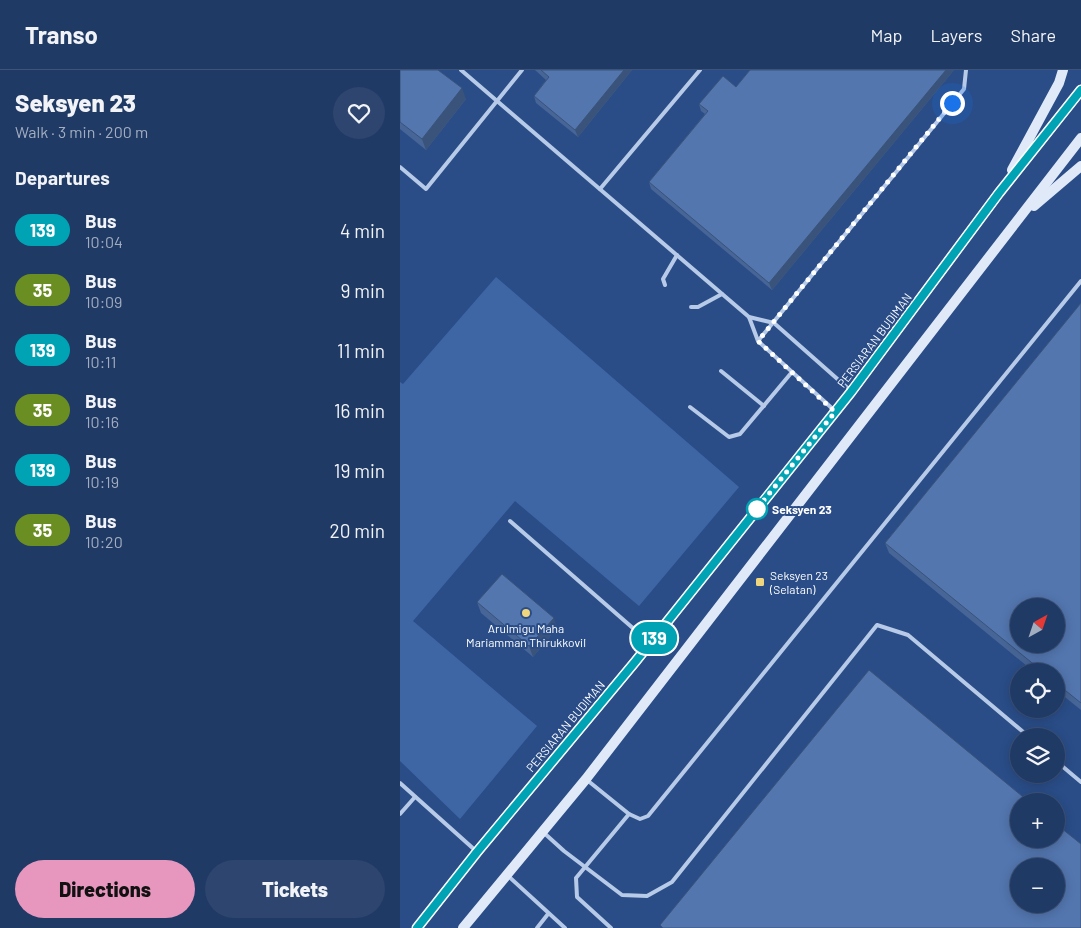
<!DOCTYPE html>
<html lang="en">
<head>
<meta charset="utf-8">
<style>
	:root { --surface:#203a66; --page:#2d456f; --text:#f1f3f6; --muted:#a2adbf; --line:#3d547a; --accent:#e797bd }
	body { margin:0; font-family:Barlow,sans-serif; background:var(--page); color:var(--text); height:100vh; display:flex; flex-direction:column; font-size:19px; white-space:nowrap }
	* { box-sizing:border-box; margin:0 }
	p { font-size:16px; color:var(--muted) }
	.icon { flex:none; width:28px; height:28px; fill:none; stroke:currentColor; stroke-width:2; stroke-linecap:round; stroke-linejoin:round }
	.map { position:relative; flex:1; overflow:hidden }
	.drawer { display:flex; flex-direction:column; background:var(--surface); width:400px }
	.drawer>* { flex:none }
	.badge { padding:0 10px; border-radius:16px; font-size:18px; line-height:32px }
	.needle { width:32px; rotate:40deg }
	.controls { position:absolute; left:610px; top:528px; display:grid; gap:10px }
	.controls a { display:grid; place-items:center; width:55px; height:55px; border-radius:50%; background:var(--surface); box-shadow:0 2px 12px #0003,0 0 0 1px var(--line); font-size:25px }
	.you { position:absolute; width:25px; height:25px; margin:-12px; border:4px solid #fff; border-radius:50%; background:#1a73e8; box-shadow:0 0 0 8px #1a73e833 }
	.map>.badge { position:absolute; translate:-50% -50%; box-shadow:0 0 0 2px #fff }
	h2 { padding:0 15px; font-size:19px; line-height:45px }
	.round { display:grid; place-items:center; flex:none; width:52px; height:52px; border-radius:26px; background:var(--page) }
	.headline { display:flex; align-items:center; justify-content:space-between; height:85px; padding:0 15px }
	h1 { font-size:24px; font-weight:800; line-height:38px }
	.button { display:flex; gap:10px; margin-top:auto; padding:10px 15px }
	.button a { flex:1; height:58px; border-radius:30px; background:var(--accent); color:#111; font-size:20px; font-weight:800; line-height:58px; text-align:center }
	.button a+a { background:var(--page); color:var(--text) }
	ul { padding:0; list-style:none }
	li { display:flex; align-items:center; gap:15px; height:60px; padding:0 15px }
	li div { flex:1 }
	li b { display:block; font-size:19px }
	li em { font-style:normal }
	li .badge { min-width:55px; font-weight:700; text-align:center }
	header { display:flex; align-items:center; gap:30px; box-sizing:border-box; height:70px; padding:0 25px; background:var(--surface); border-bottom:1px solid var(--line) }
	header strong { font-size:24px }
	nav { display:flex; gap:28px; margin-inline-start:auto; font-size:18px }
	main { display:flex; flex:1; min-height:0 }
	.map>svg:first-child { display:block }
	.green { fill:#3f66a4 }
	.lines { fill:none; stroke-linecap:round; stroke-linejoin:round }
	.service { stroke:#b7cae8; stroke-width:4 }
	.secondary { stroke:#e0e9f7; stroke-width:10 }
	.wall { fill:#476596 }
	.shaded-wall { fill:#3a537a }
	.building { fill:#5376af; stroke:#3a537a; fill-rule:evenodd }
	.line-casing { stroke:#fff; stroke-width:11 }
	.line { stroke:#00a3b4; stroke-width:8 }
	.walk { stroke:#fff; stroke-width:5; stroke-dasharray:0 9 }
	.stop-dot { fill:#fff; stroke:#00a3b4; stroke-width:2.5 }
	.poi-dot { fill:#efd57e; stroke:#2a4d88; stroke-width:2 }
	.labels { text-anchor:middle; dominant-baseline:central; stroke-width:4; stroke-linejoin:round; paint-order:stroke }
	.street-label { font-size:12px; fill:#fff; stroke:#2a4d88 }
	.stop-label { font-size:12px; font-weight:bold; fill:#fff; stroke:#2a4d88; text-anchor:start }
	.poi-label { font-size:12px; fill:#fff; stroke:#2a4d88; text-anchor:start }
</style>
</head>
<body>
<header>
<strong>Transo</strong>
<nav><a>Map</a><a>Layers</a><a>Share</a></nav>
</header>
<main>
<section class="drawer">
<div class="headline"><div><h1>Seksyen 23</h1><p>Walk · 3 min · 200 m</p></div><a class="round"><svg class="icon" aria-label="heart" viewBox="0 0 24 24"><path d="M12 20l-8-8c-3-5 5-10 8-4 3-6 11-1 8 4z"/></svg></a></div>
<h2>Departures</h2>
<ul>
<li><span class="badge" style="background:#00a3b4;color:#fff">139</span><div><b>Bus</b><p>10:04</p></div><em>4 min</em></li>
<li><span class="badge" style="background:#6b8e23;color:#fff">35</span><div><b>Bus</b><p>10:09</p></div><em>9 min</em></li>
<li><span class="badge" style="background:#00a3b4;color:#fff">139</span><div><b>Bus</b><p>10:11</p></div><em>11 min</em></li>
<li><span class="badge" style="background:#6b8e23;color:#fff">35</span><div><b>Bus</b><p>10:16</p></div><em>16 min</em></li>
<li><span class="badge" style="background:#00a3b4;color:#fff">139</span><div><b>Bus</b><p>10:19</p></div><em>19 min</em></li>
<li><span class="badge" style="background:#6b8e23;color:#fff">35</span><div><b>Bus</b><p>10:20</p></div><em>20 min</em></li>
</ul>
<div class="button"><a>Directions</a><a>Tickets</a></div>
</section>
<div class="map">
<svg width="681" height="858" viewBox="0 0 681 858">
	<rect width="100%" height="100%" fill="#2a4d88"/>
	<path class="green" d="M96,207L339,417L239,536L115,431L13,551L137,656L60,749L0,691V312L3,314Z"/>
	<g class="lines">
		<g class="service">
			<path d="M61,0L349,247L374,253L451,321"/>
			<path d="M0,97L26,119L122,0"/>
			<path d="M200,119L300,0"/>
			<path d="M265,215L263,209L277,185"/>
			<path d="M291,237H298L322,224"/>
			<path d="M349,247L358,271L435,341"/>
			<path d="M358,271L564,19L566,0"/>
			<path d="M321,301L364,336"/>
			<path d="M290,337L329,367L340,364L392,302"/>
			<path d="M110,451L250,573"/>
			<path d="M656,691L681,712"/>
			<path d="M187,710L229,744L240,749L248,746L681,211"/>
			<path d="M0,713L76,781"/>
			<path d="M0,744L15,727"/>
			<path d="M143,762L164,781L222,825L247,826L272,812L477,555L508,565L628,666"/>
			<path d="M107,805L165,858"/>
			<path d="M137,858L148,844"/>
			<path d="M211,858L177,827L176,808L229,744"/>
		</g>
		<g class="secondary">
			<path d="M612,100L659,13L663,0"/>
			<path d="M634,136L681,96"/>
			<path d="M17,858L77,782L235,592L451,322L599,123L681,20"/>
			<path d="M63,858L186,709L681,68"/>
		</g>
	</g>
	<g class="wall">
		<path d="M0,0L66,29L26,80L0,59Z"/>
		<path d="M135,0H232L178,67L136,33L134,26L146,10Z"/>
		<path d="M350,0H554L372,220L251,119L249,112L305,44L301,41L299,34L336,17Z"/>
		<path d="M681,233V640L656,620V601H633L489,483L485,473Z"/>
		<path d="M77,532L157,558L133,587L81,543Z"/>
	</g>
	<g class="shaded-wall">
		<path d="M224,0H232L178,67L175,60Z"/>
		<path d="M546,0H554L372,220L369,213Z"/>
		<path d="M62,18L66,29L26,80L22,69Z"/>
		<path d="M154,548L157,558L133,587L129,576Z"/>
	</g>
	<g class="building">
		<path d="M0,0H38L62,18L22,69L0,52Z"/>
		<path d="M141,0H224L175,60L134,26L149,7Z"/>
		<path d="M350,0H546L369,213L249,112L308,41L299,34L323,6L336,17Z"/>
		<path d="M681,233V633L656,613V601H642L485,473ZM619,536H656V574H619Z"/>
		<path d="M102,504L154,548L129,576L77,532Z"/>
		<path d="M469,600L628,731H619V769H656V754L681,774V858H263L260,855ZM619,796H656V834H619Z"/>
	</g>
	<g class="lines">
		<g class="line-casing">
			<path id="line" d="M17,858L77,782L235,592L451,322L599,123L681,20"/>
		</g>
		<use href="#line" class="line"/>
		<path class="walk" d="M357,439L352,445L435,342L358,271L552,33"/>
	</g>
	<circle class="stop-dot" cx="357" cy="439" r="10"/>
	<g class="poi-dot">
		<rect x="355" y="507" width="10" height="10" rx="2.5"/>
		<circle cx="126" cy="543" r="5"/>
	</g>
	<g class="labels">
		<g class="street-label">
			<text transform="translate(474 270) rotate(-53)">PERSIARAN BUDIMAN</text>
			<text transform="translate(165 656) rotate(-50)">PERSIARAN BUDIMAN</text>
		</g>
		<g class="stop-label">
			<text x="372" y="439">Seksyen 23</text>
		</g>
		<g class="poi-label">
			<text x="370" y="505">Seksyen 23<tspan x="370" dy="14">(Selatan)</tspan></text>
			<text x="126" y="558" text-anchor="middle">Arulmigu Maha<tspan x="126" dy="14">Mariamman Thirukkovil</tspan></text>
		</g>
	</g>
</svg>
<div class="controls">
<a><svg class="needle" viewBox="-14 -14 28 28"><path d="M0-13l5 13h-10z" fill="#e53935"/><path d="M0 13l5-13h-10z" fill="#a2adbf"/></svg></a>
<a><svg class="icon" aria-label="locate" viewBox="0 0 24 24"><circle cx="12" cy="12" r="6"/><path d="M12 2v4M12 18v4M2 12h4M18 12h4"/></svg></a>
<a><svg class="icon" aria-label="layers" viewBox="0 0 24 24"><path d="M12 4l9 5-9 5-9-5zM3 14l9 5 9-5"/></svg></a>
<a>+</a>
<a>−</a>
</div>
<div class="you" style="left:552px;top:33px"></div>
<b class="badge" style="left:254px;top:568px;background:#00a3b4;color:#fff">139</b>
</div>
</main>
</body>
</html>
